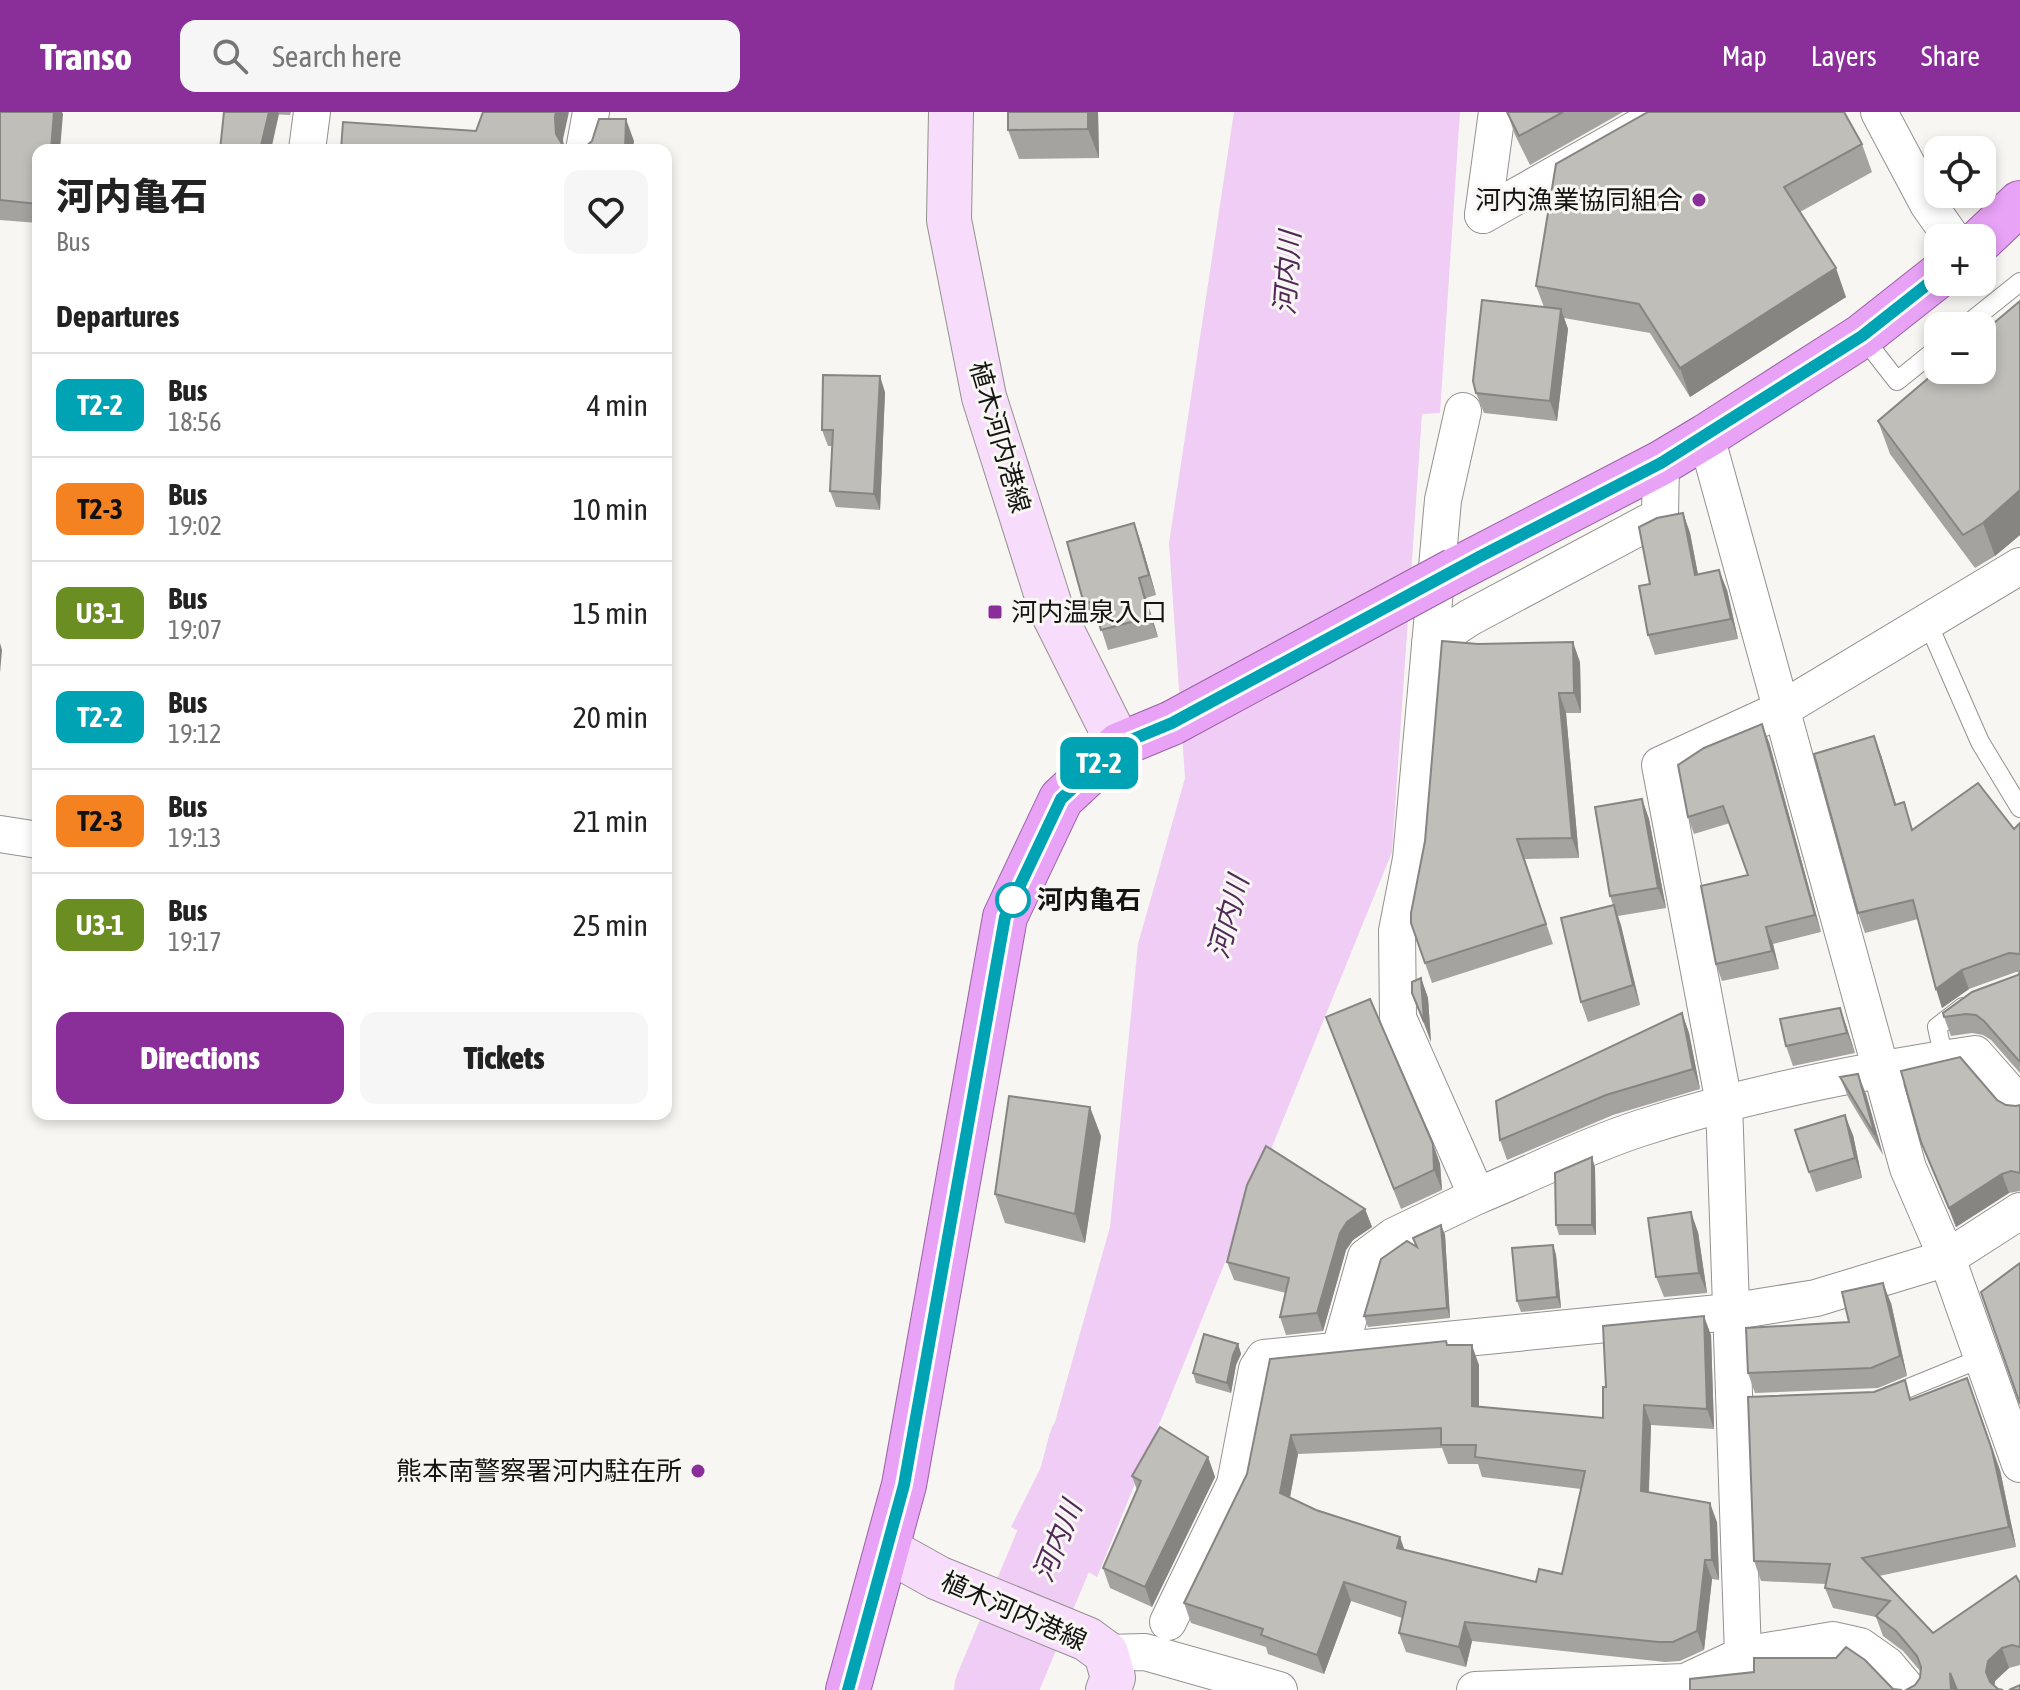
<!DOCTYPE html>
<html lang="en">
<head>
<meta charset="utf-8">
<style>
	:root { --surface:#fff; --page:#f6f6f6; --text:#222; --muted:#767676; --line:#e0e0e0; --accent:#8a2f9a }
	body { margin:0; font-family:"Asap Condensed","Noto Sans JP",sans-serif; background:var(--page); color:var(--text); height:100vh; display:flex; flex-direction:column; font-size:30px; white-space:nowrap }
	* { box-sizing:border-box; margin:0 }
	p { font-size:26px; color:var(--muted) }
	.icon { flex:none; width:44px; height:44px; fill:none; stroke:currentColor; stroke-width:2; stroke-linecap:round; stroke-linejoin:round }
	.map { position:relative; flex:1; overflow:hidden }
	.sheet { position:absolute; left:32px; top:32px; width:640px; height:976px; display:flex; flex-direction:column; background:var(--surface); border-radius:16px; box-shadow:0 4px 12px #0003 }
	.sheet>* { flex:none }
	.badge { padding:0 16px; border-radius:12px; font-size:28px; line-height:52px }
	.tools { position:absolute; left:1924px; top:24px; display:grid; gap:16px }
	.tools a { display:grid; place-items:center; width:72px; height:72px; border-radius:16px; background:var(--surface); box-shadow:0 4px 12px #0003; font-size:40px }
	.map>.badge { position:absolute; translate:-50% -50%; box-shadow:0 0 0 4px #fff }
	h2 { padding:0 24px; font-size:30px; line-height:72px }
	.round { display:grid; place-items:center; flex:none; width:84px; height:84px; border-radius:16px; background:var(--page) }
	.head { display:flex; align-items:center; justify-content:space-between; height:136px; padding:0 24px }
	h1 { font-size:38px; font-weight:800; line-height:60px }
	.cta { display:flex; gap:16px; margin-top:auto; padding:16px 24px }
	.cta a { flex:1; height:92px; border-radius:16px; background:var(--accent); color:#fff; font-size:32px; font-weight:800; line-height:92px; text-align:center }
	.cta a+a { background:var(--page); color:var(--text) }
	ul { padding:0; list-style:none }
	li { display:flex; align-items:center; gap:24px; height:104px; padding:0 24px; border-top:2px solid var(--line) }
	li div { flex:1 }
	li b { display:block; font-size:30px }
	li em { font-style:normal }
	li .badge { min-width:88px; font-weight:700; text-align:center }
	header { display:flex; align-items:center; gap:48px; box-sizing:border-box; height:112px; padding:0 40px; background:var(--accent); color:#fff }
	header strong { font-size:38px }
	nav { display:flex; gap:44px; margin-inline-start:auto; font-size:28px }
	.search { width:560px; height:72px; background:var(--page); display:flex; align-items:center; gap:20px; box-sizing:border-box; padding:0 28px; border-radius:16px; color:var(--muted); font-size:30px }
	.map>svg:first-child { display:block }
	.water { fill:#efcdf4 }
	.lines { fill:none; stroke-linecap:round; stroke-linejoin:round }
	.river { stroke:#efcdf4; stroke-width:82 }
	.service-casing { stroke:#93928e; stroke-width:20 }
	.minor-casing { stroke:#93928e; stroke-width:38 }
	.secondary-casing { stroke:#93928e; stroke-width:46 }
	.trunk-casing { stroke:#9b61a5; stroke-width:46 }
	.service { stroke:#fff; stroke-width:18 }
	.minor { stroke:#fff; stroke-width:36 }
	.secondary { stroke:#f7dcfb; stroke-width:44 }
	.trunk { stroke:#e8a2f6; stroke-width:44 }
	.trunk-bridge-casing { stroke:#9b61a5; stroke-width:46; stroke-linecap:butt }
	.trunk-bridge { stroke:#e8a2f6; stroke-width:44 }
	.wall { fill:#a4a39f; fill-rule:evenodd }
	.shaded-wall { fill:#868582 }
	.building { fill:#bfbeb9; stroke:#868582; stroke-width:2; fill-rule:evenodd }
	.line-casing { stroke:#fff; stroke-width:18 }
	.line { stroke:#00a3b4; stroke-width:12 }
	.poi-dot { fill:#8a2f9a; stroke:#f8f6f2; stroke-width:3 }
	.stop-dot { fill:#fff; stroke:#00a3b4; stroke-width:4 }
	.labels { text-anchor:middle; dominant-baseline:central; stroke-width:6; stroke-linejoin:round; paint-order:stroke }
	.poi-label { font-size:26px; fill:#151413; stroke:#f8f6f2; text-anchor:end }
	.street-label { font-size:26px; fill:#151413; stroke:#f8f6f2 }
	.stop-label { font-size:26px; font-weight:bold; fill:#151413; stroke:#f8f6f2; text-anchor:start }
	.water-label { font-size:28px; font-style:italic; fill:#502858; stroke:#f8f6f2 }
</style>
</head>
<body>
<header>
<strong>Transo</strong>
<div class="search"><svg class="icon" aria-label="search" viewBox="0 0 24 24"><circle cx="10" cy="10" r="6"/><path d="M15 15l6 6"/></svg>Search here</div>
<nav><a>Map</a><a>Layers</a><a>Share</a></nav>
</header>
<div class="map">
<svg width="2020" height="1578" viewBox="0 0 2020 1578">
	<rect width="100%" height="100%" fill="#f8f6f2"/>
	<path class="water" d="M1234,0H1460L1440,301L1422,302L1392,740L1097,1465L1011,1415L1044,1349L1110,1115L1138,832L1185,666L1169,431Z"/>
	<g class="lines">
		<path class="river" d="M995,1578L1075,1387L1089,1333"/>
		<g class="service-casing">
			<g id="service">
				<path d="M1965,214L2020,170"/>
				<path d="M1862,224L1897,269L1938,236"/>
				<path d="M1927,509L1980,630L2020,696"/>
				<path d="M1944,947L1937,915L1963,895"/>
				<path d="M1889,1284L1982,1246"/>
			</g>
		</g>
		<g class="minor-casing">
			<g id="minor">
				<path d="M1879,0L1928,92L1952,126"/>
				<path d="M307,38L312,0"/>
				<path d="M584,38L591,0"/>
				<path d="M1483,103L1666,0"/>
				<path d="M1483,103L1497,0"/>
				<path d="M1463,299L1443,388L1411,747L1397,819L1398,906L1477,1084C1531,1062 1585,1034 1641,1016C1749,981 1862,959 1975,942L2020,993"/>
				<path d="M1706,324L1908,1056L1947,1146L2020,1352"/>
				<path d="M1430,532L1469,506L1660,404L1661,351"/>
				<path d="M0,722L38,728"/>
				<path d="M1340,1237L1366,1145L1394,1124L1477,1084"/>
				<path d="M1168,1510L1235,1372L1257,1257L1264,1246L1729,1200L1816,1186L1947,1146L2020,1099"/>
				<path d="M1106,1541L1145,1540L1279,1578"/>
				<path d="M1743,1543L1724,991L1660,653L1782,597L2020,454"/>
				<path d="M1475,1578L1685,1570L1743,1543L1833,1528L1860,1534L1887,1553L1908,1578"/>
			</g>
		</g>
		<g class="secondary-casing">
			<g id="secondary">
				<path d="M951,0L949,108L984,285L1051,497L1119,633"/>
				<path d="M888,1438L938,1466L1087,1527L1106,1541L1113,1566L1108,1578"/>
			</g>
		</g>
		<g class="trunk-casing">
			<g id="trunk">
				<path d="M1982,127L2020,91"/>
				<path d="M1455,458L1661,351L1706,324L1862,224L1938,164"/>
				<path d="M848,1578L904,1373L1005,805L1061,687L1119,633L1172,611"/>
			</g>
		</g>
		<use href="#service" class="service"/>
		<use href="#minor" class="minor"/>
		<use href="#secondary" class="secondary"/>
		<use href="#trunk" class="trunk"/>
		<g class="trunk-bridge-casing">
			<path id="trunk-bridge" d="M1172,611L1455,458"/>
		</g>
		<use href="#trunk-bridge" class="trunk-bridge"/>
	</g>
	<g class="wall">
		<path d="M0,0L63,2L38,38V111L0,108Z"/>
		<path d="M224,0H291L290,3Z"/>
		<path d="M1008,0H1098L1099,46L1019,47L1008,18Z"/>
		<path d="M1507,0H1623L1530,53L1515,23Z"/>
		<path d="M1862,32L1872,60L1800,100L1846,185L1690,285L1650,221L1564,206L1568,217L1557,309L1484,301L1476,281L1544,195L1536,174Z"/>
		<path d="M2020,189V423L1995,444L1975,456L1890,342L1878,309Z"/>
		<path d="M885,280L880,398L836,395L830,379L832,334H828L822,318Z"/>
		<path d="M1683,401L1690,421L1698,463L1727,478L1738,527L1655,543L1648,523L1650,472Z"/>
		<path d="M1141,431L1156,483L1146,486L1158,525L1108,538L1099,510L1092,512L1084,492Z"/>
		<path d="M1580,550L1581,601H1566L1579,746L1525,747L1553,832L1432,871L1411,811V801Z"/>
		<path d="M1769,630L1821,820L1773,832L1779,857L1722,869L1716,852L1748,763L1730,711L1694,722L1688,705Z"/>
		<path d="M1881,643L1896,692L1913,717H2014L2020,711V961L1991,928L1983,923L1972,921L1951,924L1944,905L2018,863L2020,860H2016L1969,877L1942,896L1918,807L1865,821L1858,801Z"/>
		<path d="M1642,687L1649,707L1666,796L1618,804L1640,893L1588,910L1581,890L1613,793L1610,784Z"/>
		<path d="M1421,866L1428,886L1431,930L1412,881Z"/>
		<path d="M1840,896L1855,941L1793,954L1786,934Z"/>
		<path d="M1682,901L1689,921L1700,977L1613,1003L1507,1048L1500,1028Z"/>
		<path d="M1333,925L1433,1032L1440,1052L1442,1078L1401,1097Z"/>
		<path d="M1840,965L1866,982L1883,1043L1848,985Z"/>
		<path d="M1997,988L2006,993L2016,994L2020,993V1079L2009,1081L1956,1115L1921,1030Z"/>
		<path d="M1853,1023L1862,1066L1816,1080L1809,1060Z"/>
		<path d="M1101,1024L1085,1131L1005,1111L995,1082Z"/>
		<path d="M1592,1045L1595,1056L1596,1123H1559L1556,1113Z"/>
		<path d="M1365,1097L1372,1115L1353,1128L1346,1138L1323,1219L1286,1223L1280,1205L1286,1181L1234,1168L1227,1150Z"/>
		<path d="M1441,1113L1445,1123L1450,1206L1368,1215L1364,1204L1417,1135Z"/>
		<path d="M1698,1120L1707,1181L1664,1185L1656,1165Z"/>
		<path d="M1553,1133L1556,1143L1561,1196L1521,1200L1517,1189Z"/>
		<path d="M1891,1191L1907,1264L1878,1276L1755,1281L1748,1261L1849,1210Z"/>
		<path d="M1711,1223L1714,1317L1651,1313L1649,1380L1717,1410L1719,1468L1712,1467L1704,1538L1680,1549L1665,1550L1472,1529L1466,1555L1406,1540L1399,1521L1402,1506L1351,1489L1324,1562L1268,1542L1266,1535L1191,1511L1184,1491L1247,1362L1270,1247L1448,1233L1479,1253V1295L1603,1306L1606,1275ZM1442,1336L1448,1352H1478L1482,1365L1581,1377L1562,1462L1536,1470L1405,1438L1290,1386L1298,1342Z"/>
		<path d="M1238,1232L1241,1242L1236,1253L1231,1281L1196,1271L1193,1261Z"/>
		<path d="M1912,1287L2000,1358L2016,1435L1879,1464L1933,1521L2020,1471V1553L2009,1556L1995,1569L1994,1574L1998,1577L2003,1578H1906L1915,1573L1920,1566L1921,1560L1903,1539L1883,1524L1876,1505L1833,1496L1825,1476L1826,1472L1761,1469L1754,1449Z"/>
		<path d="M1208,1345L1215,1365L1152,1495L1110,1476L1103,1456L1137,1378L1132,1364Z"/>
	</g>
	<g class="shaded-wall">
		<path d="M54,0H62L63,2L60,38H51Z"/>
		<path d="M269,0H278L279,2L271,38H260Z"/>
		<path d="M556,0H569L563,27L564,38L556,22L555,5Z"/>
		<path d="M1088,0H1098L1099,46L1088,17Z"/>
		<path d="M626,7L634,29L633,38H625Z"/>
		<path d="M1836,156L1846,185L1690,285L1680,256Z"/>
		<path d="M1561,197L1568,217L1557,309L1550,289Z"/>
		<path d="M880,264L885,280L880,398L874,382Z"/>
		<path d="M2020,378V423L1995,444L1983,411Z"/>
		<path d="M1683,401L1690,421L1702,483L1695,463Z"/>
		<path d="M1134,411L1141,431L1156,483L1149,463Z"/>
		<path d="M1719,458L1727,478L1738,527L1731,507Z"/>
		<path d="M1139,466L1146,486L1158,525L1150,505Z"/>
		<path d="M1573,530L1580,550L1581,601L1574,581Z"/>
		<path d="M0,531L2,538L0,561Z"/>
		<path d="M1559,581L1566,601L1579,746L1572,726Z"/>
		<path d="M1762,612L1769,630L1821,820L1815,803Z"/>
		<path d="M1874,624L1881,643L1902,712L1895,693Z"/>
		<path d="M1642,687L1649,707L1666,796L1658,776Z"/>
		<path d="M1614,793L1621,813L1640,893L1633,873Z"/>
		<path d="M1766,815L1773,832L1779,857L1772,839Z"/>
		<path d="M1962,858L1969,877L1942,896L1936,877Z"/>
		<path d="M1421,866L1428,886L1431,930L1424,910Z"/>
		<path d="M1840,896L1847,916L1855,941L1847,921Z"/>
		<path d="M1682,901L1689,921L1700,977L1693,957Z"/>
		<path d="M1858,962L1866,982L1883,1043L1875,1023Z"/>
		<path d="M1090,995L1101,1024L1085,1131L1075,1102Z"/>
		<path d="M1845,1003L1853,1023L1862,1066L1855,1046Z"/>
		<path d="M1433,1032L1440,1052L1442,1078L1434,1058Z"/>
		<path d="M1592,1045L1595,1056L1596,1123L1592,1113Z"/>
		<path d="M2002,1062L2009,1081L1956,1115L1949,1096Z"/>
		<path d="M1365,1097L1372,1115L1353,1128L1346,1138L1323,1219L1317,1201L1340,1121L1347,1110Z"/>
		<path d="M1691,1100L1698,1120L1707,1181L1699,1161Z"/>
		<path d="M1441,1113L1445,1123L1450,1206L1447,1196Z"/>
		<path d="M1553,1133L1556,1143L1561,1196L1557,1185Z"/>
		<path d="M1883,1171L1891,1191L1907,1264L1900,1244Z"/>
		<path d="M1704,1204L1711,1223L1714,1317L1707,1297Z"/>
		<path d="M1238,1232L1241,1242L1236,1253L1231,1281L1227,1271L1233,1243Z"/>
		<path d="M1472,1233L1479,1253V1313L1472,1294Z"/>
		<path d="M1975,1287L2000,1358L2016,1435L2009,1415Z"/>
		<path d="M1644,1293L1651,1313L1648,1398L1641,1379Z"/>
		<path d="M1291,1323L1298,1342L1287,1400L1280,1381Z"/>
		<path d="M1208,1345L1215,1365L1152,1495L1145,1475Z"/>
		<path d="M1710,1391L1717,1410L1719,1468L1712,1448Z"/>
		<path d="M1400,1425L1407,1445L1397,1436Z"/>
		<path d="M1705,1448L1712,1467L1704,1538L1697,1519Z"/>
		<path d="M1344,1470L1351,1489L1324,1562L1317,1543Z"/>
		<path d="M1465,1510L1472,1529L1466,1555L1459,1535Z"/>
		<path d="M2002,1536L2009,1556L1995,1569L1994,1578L1986,1560L1988,1549Z"/>
		<path d="M1950,1561L1957,1578H1951Z"/>
	</g>
	<g class="building">
		<path d="M0,0H54L51,38H38V92L0,88Z"/>
		<path d="M224,0H269L260,38H220Z"/>
		<path d="M483,0H556L555,5L556,22L562,32L572,37L584,36L592,29L599,7H626L625,38H341L343,10L476,19Z"/>
		<path d="M1008,0H1088V17L1008,18Z"/>
		<path d="M1507,0H1563L1519,24Z"/>
		<path d="M1648,0H1844L1862,32L1784,75L1836,156L1680,256L1639,192L1536,174L1556,52Z"/>
		<path d="M1482,188L1561,197L1550,289L1476,281L1473,269Z"/>
		<path d="M2020,189V378L1983,411L1963,423L1878,309L1938,258H1982V221Z"/>
		<path d="M823,263L880,264L874,382L830,379L833,318H822Z"/>
		<path d="M1683,401L1695,463L1719,458L1731,507L1648,523L1639,474L1650,472L1639,415L1657,406Z"/>
		<path d="M1134,411L1149,463L1139,466L1150,505L1101,518L1092,489L1084,492L1067,430Z"/>
		<path d="M1442,529L1478,532L1573,530L1574,581H1559L1572,726L1517,727L1546,812L1425,851L1411,811V801L1425,729Z"/>
		<path d="M1762,612L1815,803L1766,815L1772,839L1716,852L1701,774L1748,763L1723,694L1688,705L1678,653L1704,636Z"/>
		<path d="M1874,624L1895,693L1904,690L1912,718L1978,671L2014,717L2020,711V842L2009,841L1962,858L1936,877L1913,788L1858,801L1814,642Z"/>
		<path d="M1642,687L1658,776L1610,784L1595,695Z"/>
		<path d="M1614,793L1633,873L1581,890L1561,806Z"/>
		<path d="M2020,860V950L1984,909L1976,903L1966,902L1944,905L1943,901L1972,880L2018,863Z"/>
		<path d="M1421,866L1424,910L1412,881V870Z"/>
		<path d="M1370,887L1433,1032L1434,1058L1394,1077L1326,905Z"/>
		<path d="M1840,896L1847,921L1786,934L1780,907Z"/>
		<path d="M1682,901L1693,957L1606,983L1500,1028L1496,989Z"/>
		<path d="M1960,945L1997,988L2006,993L2016,994L2020,993V1061L2011,1059L2002,1062L1949,1096L1921,1030L1901,959Z"/>
		<path d="M1858,962L1875,1023L1840,965Z"/>
		<path d="M1009,984L1090,995L1075,1102L995,1082Z"/>
		<path d="M1845,1003L1855,1046L1809,1060L1795,1018Z"/>
		<path d="M1266,1034L1365,1097L1347,1110L1340,1121L1317,1201L1280,1205L1289,1166L1227,1150L1247,1073Z"/>
		<path d="M1592,1045V1113H1556L1555,1061Z"/>
		<path d="M1691,1100L1699,1161L1656,1165L1648,1106Z"/>
		<path d="M1441,1113L1447,1196L1364,1204L1381,1147L1407,1129L1417,1135L1413,1126Z"/>
		<path d="M1553,1133L1557,1185L1517,1189L1512,1136Z"/>
		<path d="M2020,1151V1292L1981,1180Z"/>
		<path d="M1883,1171L1900,1244L1871,1256L1748,1261L1746,1216L1849,1210L1842,1180Z"/>
		<path d="M1704,1204L1707,1297L1644,1293L1641,1379L1710,1391L1712,1448H1705L1697,1519L1673,1530H1658L1465,1510L1459,1535L1399,1521L1406,1490L1344,1470L1317,1543L1261,1523L1263,1517L1184,1491L1247,1362L1270,1247L1446,1229L1447,1233H1472V1294L1603,1306V1275H1606L1603,1214ZM1441,1316V1333H1476L1475,1345L1585,1359L1562,1462L1539,1457L1536,1470L1397,1436L1400,1425L1316,1398L1280,1381L1291,1323Z"/>
		<path d="M1204,1222L1238,1232L1233,1243L1227,1271L1193,1261Z"/>
		<path d="M1967,1266L1992,1338L2009,1415L1862,1446L1933,1521L2016,1464L2020,1471V1535L2012,1533L2002,1536L1988,1549L1986,1560L1990,1570L1998,1577L2003,1578H1957L1950,1561L1951,1578H1906L1915,1573L1920,1566L1921,1555L1917,1544L1896,1519L1876,1504L1890,1489L1825,1476L1830,1452L1754,1449L1748,1285L1874,1280L1905,1268L1910,1288Z"/>
		<path d="M1160,1315L1208,1345L1145,1475L1103,1456L1141,1369L1132,1364Z"/>
		<path d="M1846,1535L1865,1548L1893,1577L1902,1578H1690V1567L1754,1560V1546H1836Z"/>
		<path d="M2020,1573V1578H2009Z"/>
	</g>
	<g class="lines">
		<g class="line-casing">
			<path id="line" d="M848,1578L904,1373L1005,805L1061,687L1119,633L1172,611L1479,445L1661,351L1862,224L1938,164"/>
		</g>
		<use href="#line" class="line"/>
	</g>
	<g class="poi-dot">
		<circle cx="1699" cy="88" r="8"/>
		<rect x="987" y="492" width="16" height="16" rx="4"/>
		<circle cx="698" cy="1359" r="8"/>
	</g>
	<circle class="stop-dot" cx="1013" cy="788" r="16"/>
	<g class="labels">
		<g class="poi-label">
			<text x="1683" y="88">河内漁業協同組合</text>
			<text x="1011" y="500" text-anchor="start">河内温泉入口</text>
			<text x="682" y="1359">熊本南警察署河内駐在所</text>
		</g>
		<g class="street-label">
			<text transform="translate(1000 325) rotate(74)">植木河内港線</text>
			<text transform="translate(1014 1499) rotate(24)">植木河内港線</text>
		</g>
		<g class="stop-label">
			<text x="1037" y="788">河内亀石</text>
		</g>
		<g class="water-label">
			<text transform="translate(1287 161) rotate(-86)">河内川</text>
			<text transform="translate(1228 805) rotate(-75)">河内川</text>
			<text transform="translate(1057 1429) rotate(-68)">河内川</text>
		</g>
	</g>
</svg>
<div class="tools">
<a><svg class="icon" aria-label="locate" viewBox="0 0 24 24"><circle cx="12" cy="12" r="6"/><path d="M12 2v4M12 18v4M2 12h4M18 12h4"/></svg></a>
<a>+</a>
<a>−</a>
</div>
<b class="badge" style="left:1099px;top:651px;background:#00a3b4;color:#fff">T2-2</b>
<section class="sheet">
<div class="head"><div><h1>河内亀石</h1><p>Bus</p></div><a class="round"><svg class="icon" aria-label="heart" viewBox="0 0 24 24"><path d="M12 20l-8-8c-3-5 5-10 8-4 3-6 11-1 8 4z"/></svg></a></div>
<h2>Departures</h2>
<ul>
<li><span class="badge" style="background:#00a3b4;color:#fff">T2-2</span><div><b>Bus</b><p>18:56</p></div><em>4 min</em></li>
<li><span class="badge" style="background:#f58220;color:#111">T2-3</span><div><b>Bus</b><p>19:02</p></div><em>10 min</em></li>
<li><span class="badge" style="background:#6b8e23;color:#fff">U3-1</span><div><b>Bus</b><p>19:07</p></div><em>15 min</em></li>
<li><span class="badge" style="background:#00a3b4;color:#fff">T2-2</span><div><b>Bus</b><p>19:12</p></div><em>20 min</em></li>
<li><span class="badge" style="background:#f58220;color:#111">T2-3</span><div><b>Bus</b><p>19:13</p></div><em>21 min</em></li>
<li><span class="badge" style="background:#6b8e23;color:#fff">U3-1</span><div><b>Bus</b><p>19:17</p></div><em>25 min</em></li>
</ul>
<div class="cta"><a>Directions</a><a>Tickets</a></div>
</section>
</div>
</body>
</html>
